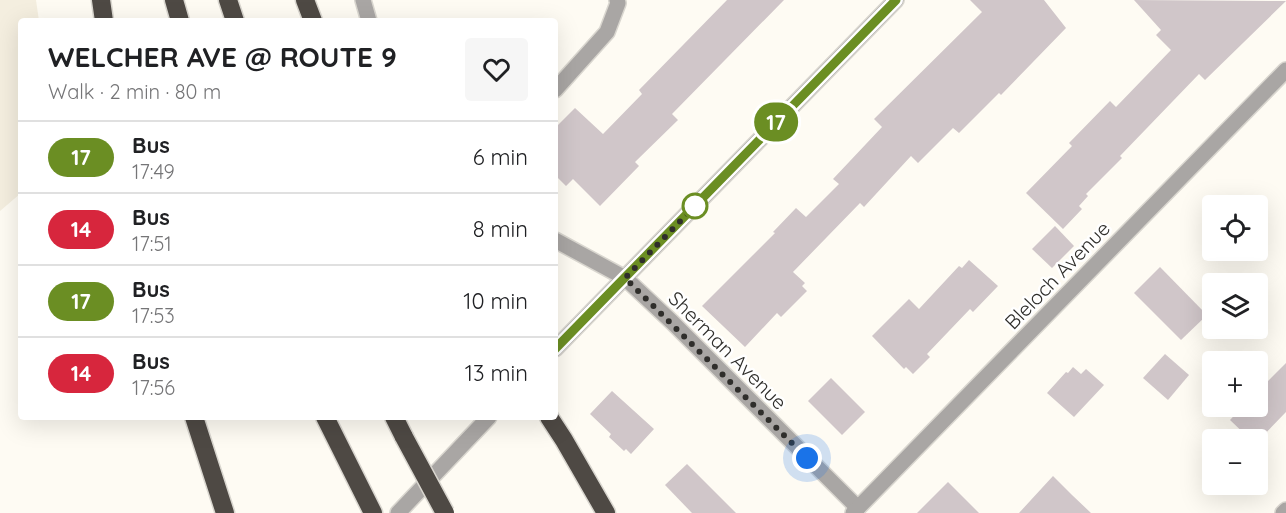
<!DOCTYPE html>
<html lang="en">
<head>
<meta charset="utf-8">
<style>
	:root { --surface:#fff; --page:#f6f6f6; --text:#202124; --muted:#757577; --line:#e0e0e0 }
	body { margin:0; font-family:Quicksand,sans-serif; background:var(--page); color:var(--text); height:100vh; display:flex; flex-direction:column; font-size:22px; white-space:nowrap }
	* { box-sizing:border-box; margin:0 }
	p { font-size:20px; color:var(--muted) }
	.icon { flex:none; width:33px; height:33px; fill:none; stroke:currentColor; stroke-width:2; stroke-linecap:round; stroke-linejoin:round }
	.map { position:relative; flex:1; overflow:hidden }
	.panel { position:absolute; left:18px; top:18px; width:540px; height:402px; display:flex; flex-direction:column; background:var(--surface); border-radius:6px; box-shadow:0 6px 24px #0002 }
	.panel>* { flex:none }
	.badge { padding:0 12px; border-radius:20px; font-size:21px; line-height:39px }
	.buttons { position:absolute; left:1202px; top:195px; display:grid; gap:12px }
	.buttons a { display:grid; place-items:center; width:66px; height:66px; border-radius:6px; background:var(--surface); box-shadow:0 6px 24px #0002; font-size:30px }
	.you { position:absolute; width:30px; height:30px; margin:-15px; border:4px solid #fff; border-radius:50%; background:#1a73e8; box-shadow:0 0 0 9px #1a73e833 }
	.map>.badge { position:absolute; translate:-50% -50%; box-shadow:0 0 0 3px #fff }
	.round { display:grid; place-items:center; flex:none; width:63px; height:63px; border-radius:6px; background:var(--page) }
	.headline { display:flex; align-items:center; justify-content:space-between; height:102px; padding:0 30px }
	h1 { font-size:28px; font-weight:800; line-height:45px }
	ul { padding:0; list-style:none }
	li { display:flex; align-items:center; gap:18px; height:72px; padding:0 30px; border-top:2px solid var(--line) }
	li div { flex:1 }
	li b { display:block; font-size:22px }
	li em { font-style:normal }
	li .badge { min-width:66px; font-weight:700; text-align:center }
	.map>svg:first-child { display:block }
	.built { fill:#f4eedf }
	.building { fill:#d0c6c9 }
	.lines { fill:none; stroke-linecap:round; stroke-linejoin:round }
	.minor-casing { stroke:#d9d6cf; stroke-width:18 }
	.highway-casing { stroke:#d9d6cf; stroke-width:21 }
	.minor { stroke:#a9a6a4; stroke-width:15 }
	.highway { stroke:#4e4944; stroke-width:18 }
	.highway-bridge-casing { stroke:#d9d6cf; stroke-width:21; stroke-linecap:butt }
	.highway-bridge { stroke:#4e4944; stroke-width:18 }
	.line-casing { stroke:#fff; stroke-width:14 }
	.line { stroke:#6b8e23; stroke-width:9 }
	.walk { stroke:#2f2e2b; stroke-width:6; stroke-dasharray:0 10.8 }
	.stop-dot { fill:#fff; stroke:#6b8e23; stroke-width:3 }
	.labels { text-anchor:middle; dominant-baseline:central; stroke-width:5; stroke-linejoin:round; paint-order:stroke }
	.street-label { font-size:20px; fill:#2f2e2b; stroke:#fff }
</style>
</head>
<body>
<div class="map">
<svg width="1286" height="513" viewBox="0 0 1286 513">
	<rect width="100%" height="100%" fill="#fefbf3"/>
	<path class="built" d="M0,0H36L39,21H21V193L0,211Z"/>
	<g class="building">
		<path d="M727,0H784L672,114L678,120L635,162L639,166L600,206L573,179L566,186L555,175V128L575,108L603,134L642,94L639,90Z"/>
		<path d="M970,0H1044L1066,28L1001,95L999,93L959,133L953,128L918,163L911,156L864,207L860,203L793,272L805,283L802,286L807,291L781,317L777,313L745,347L702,306L775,233L773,232L796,208L806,217L839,184L833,179L882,127L874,119L982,12Z"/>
		<path d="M1134,0L1286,1L1205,80L1199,74L1120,156L1122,158L1086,194L1088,196L1079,206L1082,209L1063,229L1026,193L1072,146L1069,143L1110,101L1116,107L1171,50L1156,35L1161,30Z"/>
		<path d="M1055,226L1074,246L1052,268L1032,249Z"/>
		<path d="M969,260L998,286L973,312L970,309L927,354L930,357L913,374L906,367L904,369L872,336L909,299L919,309L959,266L962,268Z"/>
		<path d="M1160,267L1207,315L1181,340L1134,293Z"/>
		<path d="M1165,354L1189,375L1168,400L1143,378Z"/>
		<path d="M1286,363V412L1257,442V440H1251L1230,420L1243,406H1257V392Z"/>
		<path d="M1073,367L1081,374L1086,369L1104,385L1074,417L1047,393L1066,372L1068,373Z"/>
		<path d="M831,378L865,412L842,435L808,401Z"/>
		<path d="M612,391L654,429L631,454L626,449L624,451L609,437L611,434L590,414Z"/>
		<path d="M687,464L736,513H692L665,485Z"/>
		<path d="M1053,476L1072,495L1091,513H1019Z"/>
		<path d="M948,482L979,513H917Z"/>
	</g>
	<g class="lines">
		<g class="minor-casing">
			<g id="minor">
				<path d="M363,0L369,21"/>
				<path d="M555,90L607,32L618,3L617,0"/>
				<path d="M555,240L625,278L672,322L858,508"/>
				<path d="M555,349L896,0"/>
				<path d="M398,513L489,417"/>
				<path d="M853,513L1286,70"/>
				<path d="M1283,513L1286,510"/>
			</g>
		</g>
		<g class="highway-casing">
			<g id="highway">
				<path d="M101,0L104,21"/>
				<path d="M174,0L180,21"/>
				<path d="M228,0L235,21"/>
				<path d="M305,0L313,21"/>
				<path d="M194,417L225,513"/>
				<path d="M325,417L373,513"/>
				<path d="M394,417L404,437"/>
				<path d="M549,417L564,440L606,513"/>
			</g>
		</g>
		<use href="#minor" class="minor"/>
		<use href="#highway" class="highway"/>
		<g class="highway-bridge-casing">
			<path id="highway-bridge" d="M404,437L445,513"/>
		</g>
		<use href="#highway-bridge" class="highway-bridge"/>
	</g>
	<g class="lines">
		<g class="line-casing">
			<path id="line" d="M555,349L896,0"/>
		</g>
		<use href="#line" class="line"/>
		<path class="walk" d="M695,206L625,278L807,458"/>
	</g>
	<circle class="stop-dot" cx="695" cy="206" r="12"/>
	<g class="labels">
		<g class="street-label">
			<text transform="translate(1057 275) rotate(-46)">Bleloch Avenue</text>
			<text transform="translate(728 350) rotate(45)">Sherman Avenue</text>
		</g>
	</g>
</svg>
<div class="buttons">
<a><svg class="icon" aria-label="locate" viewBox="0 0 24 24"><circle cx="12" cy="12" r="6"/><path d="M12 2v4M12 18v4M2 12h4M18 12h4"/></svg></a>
<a><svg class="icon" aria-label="layers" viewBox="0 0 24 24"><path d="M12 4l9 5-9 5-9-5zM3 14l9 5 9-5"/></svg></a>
<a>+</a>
<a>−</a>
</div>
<div class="you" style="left:807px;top:458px"></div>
<b class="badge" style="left:776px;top:122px;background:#6b8e23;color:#fff">17</b>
<section class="panel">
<div class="headline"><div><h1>WELCHER AVE @ ROUTE 9</h1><p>Walk · 2 min · 80 m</p></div><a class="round"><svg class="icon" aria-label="heart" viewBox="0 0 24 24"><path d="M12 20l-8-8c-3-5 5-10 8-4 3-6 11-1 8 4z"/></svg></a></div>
<ul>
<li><span class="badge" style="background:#6b8e23;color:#fff">17</span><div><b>Bus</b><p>17:49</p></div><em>6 min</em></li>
<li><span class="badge" style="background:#d7263d;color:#fff">14</span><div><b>Bus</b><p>17:51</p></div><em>8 min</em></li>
<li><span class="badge" style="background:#6b8e23;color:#fff">17</span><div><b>Bus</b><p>17:53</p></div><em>10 min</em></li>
<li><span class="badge" style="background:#d7263d;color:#fff">14</span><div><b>Bus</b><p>17:56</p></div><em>13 min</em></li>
</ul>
</section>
</div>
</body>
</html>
